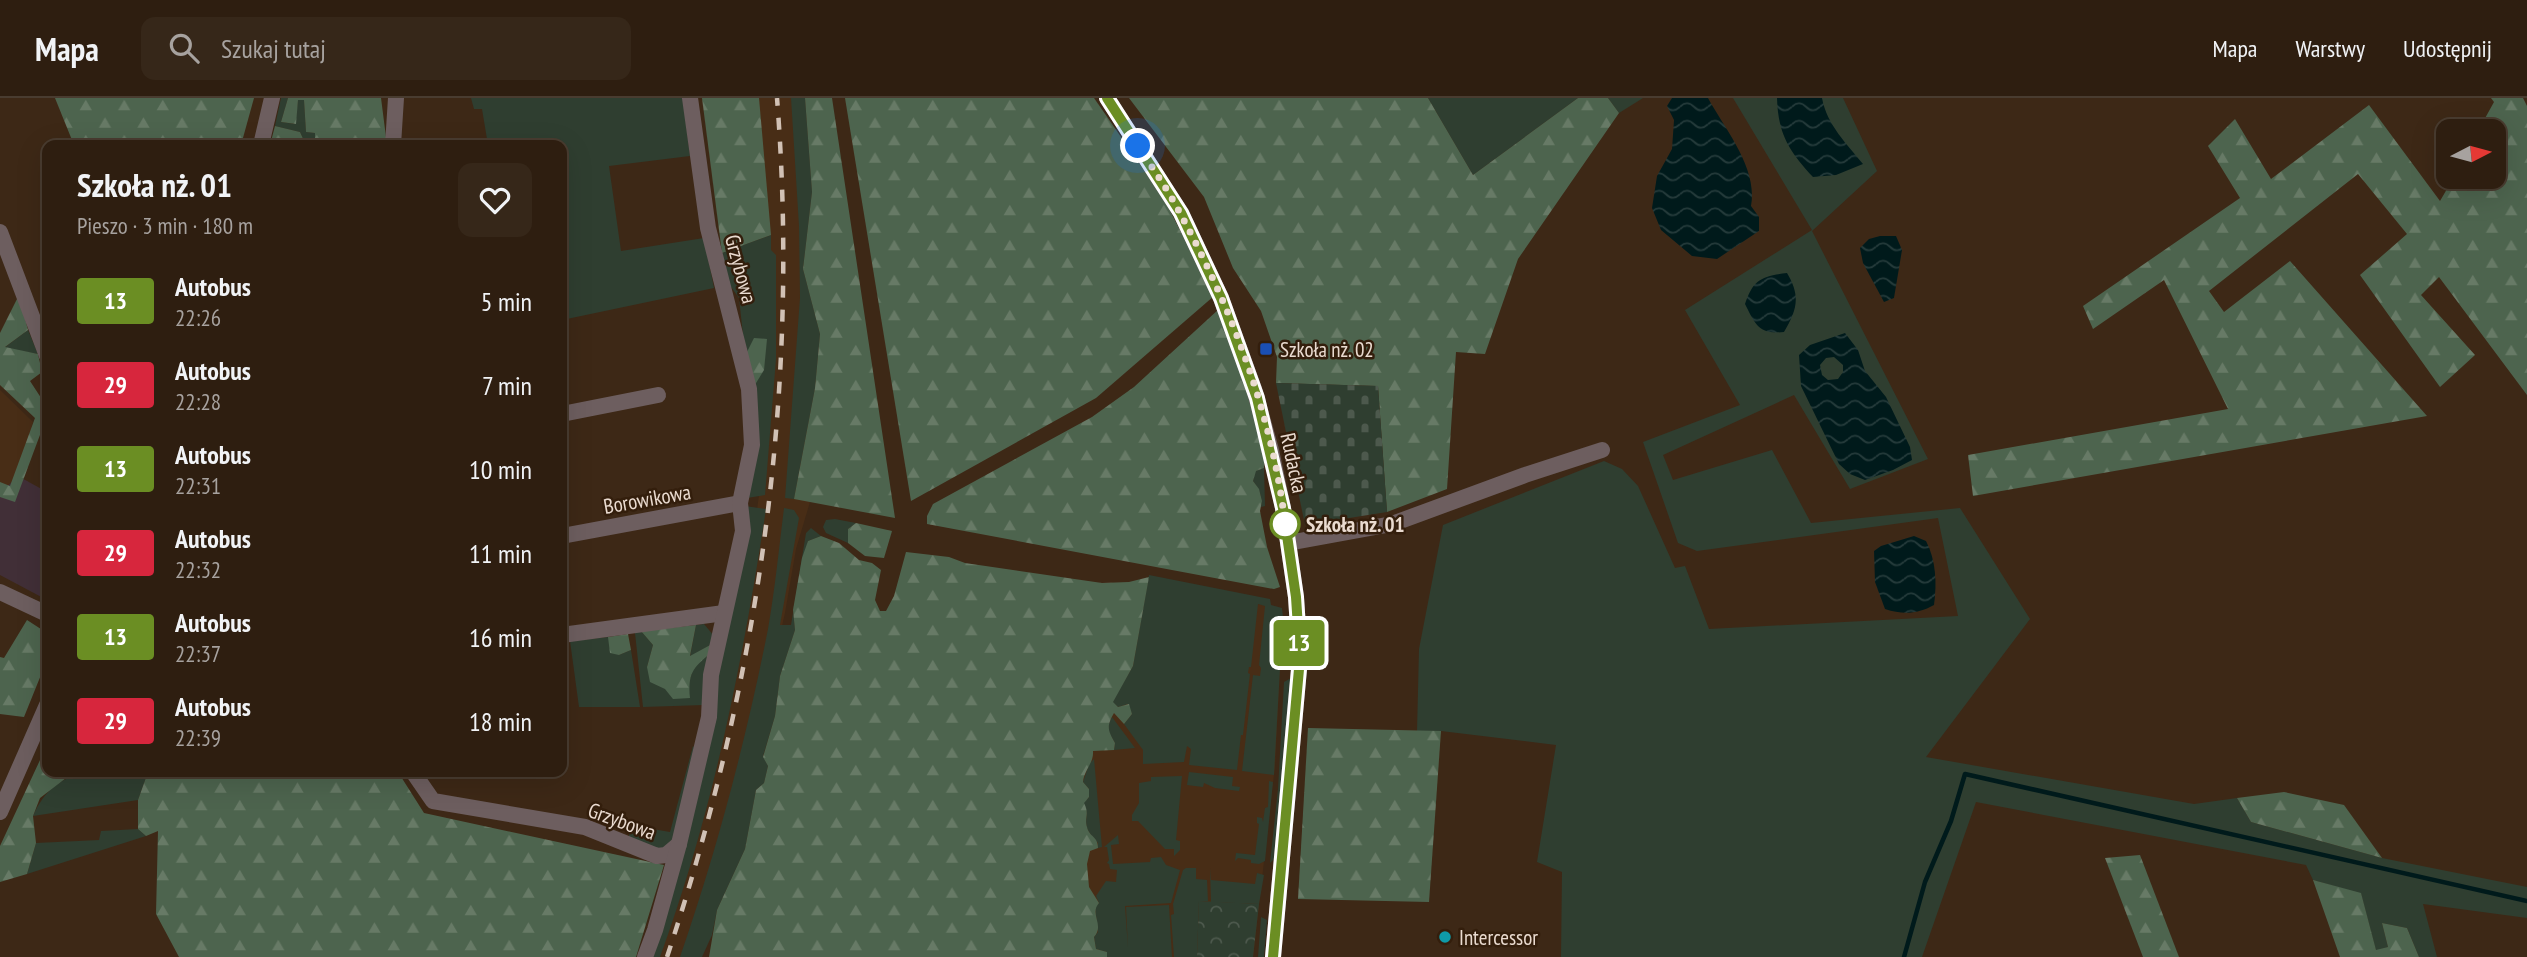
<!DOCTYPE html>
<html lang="pl">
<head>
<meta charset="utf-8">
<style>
	:root { --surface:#2e1e10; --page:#362719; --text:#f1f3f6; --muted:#a7a29f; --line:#493c30 }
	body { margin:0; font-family:"PT Sans Narrow",sans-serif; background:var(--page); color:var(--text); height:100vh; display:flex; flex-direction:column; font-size:26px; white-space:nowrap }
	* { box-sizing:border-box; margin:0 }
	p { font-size:23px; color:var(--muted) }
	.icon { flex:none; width:38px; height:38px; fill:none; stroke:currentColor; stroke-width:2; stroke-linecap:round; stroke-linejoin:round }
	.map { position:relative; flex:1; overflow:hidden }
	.details { position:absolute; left:42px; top:42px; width:525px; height:637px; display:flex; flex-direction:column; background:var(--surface); border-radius:14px; box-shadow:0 7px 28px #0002,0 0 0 2px var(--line) }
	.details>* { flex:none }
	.badge { padding:0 14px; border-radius:5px; font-size:24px; line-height:46px }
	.needle { width:46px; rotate:84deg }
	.fabs { position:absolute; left:2436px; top:21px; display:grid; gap:14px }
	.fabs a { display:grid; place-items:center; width:70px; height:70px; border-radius:14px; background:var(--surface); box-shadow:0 7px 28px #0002,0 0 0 2px var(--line); font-size:35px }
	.you { position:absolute; width:35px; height:35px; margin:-18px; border:5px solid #fff; border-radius:50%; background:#1a73e8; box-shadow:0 0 0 10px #1a73e833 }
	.map>.badge { position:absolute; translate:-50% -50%; box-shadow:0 0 0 4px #fff }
	.round { display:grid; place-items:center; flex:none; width:74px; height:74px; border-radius:14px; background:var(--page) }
	.overview { display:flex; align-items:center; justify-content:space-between; height:119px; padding:0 35px }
	h1 { font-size:33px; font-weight:700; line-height:52px }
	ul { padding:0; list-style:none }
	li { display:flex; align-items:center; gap:21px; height:84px; padding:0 35px }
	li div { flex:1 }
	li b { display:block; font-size:26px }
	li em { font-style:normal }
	li .badge { min-width:77px; font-weight:700; text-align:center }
	header { display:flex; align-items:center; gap:42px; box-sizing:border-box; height:98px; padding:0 35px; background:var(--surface); border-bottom:2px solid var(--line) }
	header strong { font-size:33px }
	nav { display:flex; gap:38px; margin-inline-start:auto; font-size:24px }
	.search { width:490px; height:63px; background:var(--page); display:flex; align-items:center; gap:18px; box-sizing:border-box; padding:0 24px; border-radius:14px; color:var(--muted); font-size:26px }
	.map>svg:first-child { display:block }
	.commercial { fill:#412f37 }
	.built { fill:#482d16 }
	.grass { fill:#2f3e30 }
	.forest { fill:url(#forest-firs) }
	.cemetery { fill:url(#cemetery-stones) }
	.park { fill:url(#park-crowns) }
	.water { fill:url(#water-waves); fill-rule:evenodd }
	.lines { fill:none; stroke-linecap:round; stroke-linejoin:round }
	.stream { stroke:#001a1b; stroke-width:4.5 }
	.street { stroke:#6d5e5f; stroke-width:16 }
	.rail { stroke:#d1c1b5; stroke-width:4.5; stroke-dasharray:12 12; stroke-linecap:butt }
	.line-casing { stroke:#fff; stroke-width:16 }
	.line { stroke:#6b8e23; stroke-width:10 }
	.walk { stroke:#eadbd0; stroke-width:7; stroke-dasharray:0 12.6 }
	.transit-dot { fill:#1a4fb4; stroke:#331e0c; stroke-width:2.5 }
	.stop-dot { fill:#fff; stroke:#6b8e23; stroke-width:3.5 }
	.culture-dot { fill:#0f9aa8; stroke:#331e0c; stroke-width:2.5 }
	.labels { text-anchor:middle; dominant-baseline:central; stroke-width:5; stroke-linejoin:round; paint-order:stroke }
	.street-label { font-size:21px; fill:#eadbd0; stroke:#331e0c }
	.poi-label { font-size:21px; fill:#eadbd0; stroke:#331e0c; text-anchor:start }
	.stop-label { font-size:21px; font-weight:bold; fill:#eadbd0; stroke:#331e0c; text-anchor:start }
</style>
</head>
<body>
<header>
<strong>Mapa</strong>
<div class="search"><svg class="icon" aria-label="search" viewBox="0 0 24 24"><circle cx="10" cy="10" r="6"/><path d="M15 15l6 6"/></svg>Szukaj tutaj</div>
<nav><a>Mapa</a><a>Warstwy</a><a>Udostępnij</a></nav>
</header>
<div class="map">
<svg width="2527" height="859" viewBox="0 0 2527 859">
	<defs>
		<pattern id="forest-firs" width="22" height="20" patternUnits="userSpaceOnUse" patternTransform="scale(1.75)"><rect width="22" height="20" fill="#4d644e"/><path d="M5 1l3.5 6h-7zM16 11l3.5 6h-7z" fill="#677a66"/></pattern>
		<pattern id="cemetery-stones" width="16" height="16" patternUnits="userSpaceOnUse" patternTransform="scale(1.75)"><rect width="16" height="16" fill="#2f3e30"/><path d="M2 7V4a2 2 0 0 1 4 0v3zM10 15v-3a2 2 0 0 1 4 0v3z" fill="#4d594d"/></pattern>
		<pattern id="park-crowns" width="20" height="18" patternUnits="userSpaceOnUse" patternTransform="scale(1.75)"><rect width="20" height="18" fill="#2f3e30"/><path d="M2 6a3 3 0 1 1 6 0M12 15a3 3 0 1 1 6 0" fill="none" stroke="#4d594d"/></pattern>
		<pattern id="water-waves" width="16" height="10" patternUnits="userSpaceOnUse" patternTransform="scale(1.75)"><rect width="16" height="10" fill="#001a1b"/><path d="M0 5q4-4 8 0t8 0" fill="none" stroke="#253b3b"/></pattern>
	</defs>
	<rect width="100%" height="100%" fill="#3d2816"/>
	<path class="commercial" d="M18,378L47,394V502L0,477V395Z"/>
	<g class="built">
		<path d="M758,0H799L810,404L796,451L785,515L747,683L694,859H645L749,470L763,368Z"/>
		<path d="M0,292L33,324L18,378L0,395Z"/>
		<path d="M1149,482L1281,511L1286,559L1280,571L1275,668L1253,859H1122L1084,852L1065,685Z"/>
	</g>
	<g class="grass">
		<path d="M281,0H288L281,24L295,26L298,2H304L306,34L315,35V44L305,45L300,34L275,28Z"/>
		<path d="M471,0H683L690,58L609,68L621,153L704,140L714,190L562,222V47H488L482,11H474Z"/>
		<path d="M791,0H805L812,94L803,171L820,236L815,290L794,401L785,400L800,200L799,128Z"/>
		<path d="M1428,0H1578L1473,77Z"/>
		<path d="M1608,0H1643L1619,15Z"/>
		<path d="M1733,0H1843L1877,73L1812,133L1928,361L1850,391L1794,297L1663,357L1673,382L1772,352L1811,425L1960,410L2030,521L1926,659L2194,706L2237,700L2251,724L2382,760L2527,789V820L2423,806L2437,859H2419L2407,830L2382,825L2388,849L2376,853L2361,796L2313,782L2306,767L1976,704L1922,859H1561L1562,774L1537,764L1556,647L1441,633L1417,634L1419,551L1443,427L1604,363L1622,371L1638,388L1675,470L1685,468L1709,531L1958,518L1938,420L1697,453L1678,445L1643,344L1740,307L1685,212L1812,132Z"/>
		<path d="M771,137V152L776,157V261L765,397L747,400L754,375L756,356L739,200L726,182L722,155Z"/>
		<path d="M28,232L38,256L4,250Z"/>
		<path d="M1264,370L1265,408L1261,409C1263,399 1259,391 1253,383L1255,373Z"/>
		<path d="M745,408L766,411C743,563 713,714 660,859H649L718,572Z"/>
		<path d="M784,410L794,412L799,420L780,527H791L806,435L811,430L821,438L808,443L793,512L795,532L780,578L775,618L763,658L768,668L764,685L756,692L745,751L717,812L712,837L702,859H680C717,752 746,642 768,531C775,491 779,450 784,410Z"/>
		<path d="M835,421L856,425L848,431V445L826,435L823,429L826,422Z"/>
		<path d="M1149,477L1270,501L1271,507L1282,510L1287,557L1280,571L1274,677L1242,673L1253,577L1260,578L1261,570L1259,567L1265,508L1258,506L1251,569H1249L1248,575L1250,576L1243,637H1241L1237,672L1189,667L1191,651L1187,648L1184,664L1143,666V652L1124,626L1132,616L1128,606L1118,609L1112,604L1133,568Z"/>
		<path d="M704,526L714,538L712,546L690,559L696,527Z"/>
		<path d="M641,533L653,547L647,569L689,584L694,568L711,555L704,607L643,609L635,535Z"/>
		<path d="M608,539L619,557L631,552L640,609H579L570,543Z"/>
		<path d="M1291,580L1274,761L1270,765L1278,691L1284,584Z"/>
		<path d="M1112,619L1135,650L1114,652L1115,645C1109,634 1105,631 1112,619Z"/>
		<path d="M693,648L696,652L673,746C659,755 645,748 629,744V727L670,734Z"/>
		<path d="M1094,661L1102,749L1098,750V745C1095,741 1089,736 1087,730C1084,719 1090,717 1083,705L1089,699V691L1083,684L1089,666Z"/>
		<path d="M90,674H148L138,702L33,718C44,692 62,678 90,674Z"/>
		<path d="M1189,674L1233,679L1232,688L1240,689L1239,693L1215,690L1204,685L1203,689L1187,687Z"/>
		<path d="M1182,678L1176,742L1180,743V752L1174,758V751H1165L1138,723H1132V717L1139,705V685L1151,683V679Z"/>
		<path d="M1269,683L1273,684L1265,763L1259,766L1251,765V762L1238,760L1235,763L1236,755L1255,757L1259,726L1257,725V719L1262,720L1263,724L1265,710L1268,709Z"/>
		<path d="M138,731L146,738L27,776L36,745L99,742L101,733Z"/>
		<path d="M1118,737L1119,746L1111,747L1113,766L1150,764L1151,760L1161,759L1166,767L1180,772L1171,805L1125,808L1128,850L1126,809L1169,807L1172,859H1107V854L1096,851L1094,839L1098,834L1095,809L1099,805L1096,798L1106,783L1116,784L1117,772L1110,771L1109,766L1107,765L1109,762L1107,749H1104Z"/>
		<path d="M1186,770H1196V781L1207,782L1208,803H1199L1197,859H1174L1171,817L1174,816L1173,806L1183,772Z"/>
		<path d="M1210,770L1211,782L1255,786L1257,775L1264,777L1259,806L1211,804Z"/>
		<path d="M1261,819L1267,822L1264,859H1258Z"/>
	</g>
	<g class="forest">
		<path d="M55,0H254L241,47H74Z"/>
		<path d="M288,0H381L387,47H270L275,28L300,34L305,45L315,43V35L306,34L304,2H298L296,26L281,24Z"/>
		<path d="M702,0H759L771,137L722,155Z"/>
		<path d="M805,0H832L895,420L794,401L815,290L820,236L803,171L812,94Z"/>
		<path d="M845,0H1094L1164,101L1214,198L1096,300L911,403Z"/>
		<path d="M1129,0H1428L1473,77L1578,0H1608L1619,15L1518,161L1485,256L1456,254L1447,391L1387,414L1378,288L1276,285L1277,259L1261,213L1233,170L1204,99Z"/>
		<path d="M2491,0H2523L2527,8V297L2439,179L2421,197L2475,257L2440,289L2360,177L2407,136L2358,76L2209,193L2224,214L2290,163L2427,318L1973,398L1968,357L2228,311L2164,182L2093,231L2083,208L2240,100L2208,48L2235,21L2271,81L2369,7L2440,103L2454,79H2494V33H2478L2494,4Z"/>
		<path d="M19,197L28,232L5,249L38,256L42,274L30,283L47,309V318L15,404L0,399V384L10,388L35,320L0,287V235Z"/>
		<path d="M1219,211L1265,347L1264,370L1256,373L1253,383L1259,391L1262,403L1260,413L1267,449L1280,489L1274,491L927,426V418L933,406L1092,319L1134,289Z"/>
		<path d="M754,240L767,241L764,272L753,290L745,258Z"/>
		<path d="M856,425L892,433L884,460L865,458L848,445V431Z"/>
		<path d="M821,438L839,445L859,462L872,465L881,472L875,502L880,513H886L894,498L906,454L949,459L965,465L1102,485L1129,484L1149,479L1133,568L1113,604L1118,609L1129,606L1132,616L1124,626L1114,615C1106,629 1108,632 1115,645L1114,652L1093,653C1094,665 1084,672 1083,684L1089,691V699L1084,705C1090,717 1084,719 1087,729C1089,739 1098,738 1098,750L1090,753L1087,766L1089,789L1099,805C1089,816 1105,827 1094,839L1096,851L1107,854V859H709L717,812L745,751L756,692L764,685L768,668L763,659L775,618L780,578L795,532L793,512L802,460L808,443Z"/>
		<path d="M27,522L47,535V562L24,619L0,616V559L4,560Z"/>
		<path d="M696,527L690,558L712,546L711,555C692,570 688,576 690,600L673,601L665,591L650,584L647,569L653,547L641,533Z"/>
		<path d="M628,536L631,552L619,557L610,555L608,539Z"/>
		<path d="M1308,630L1441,633L1429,804L1298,801Z"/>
		<path d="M47,647V674H90L70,677L40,700L33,718L36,745L27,776L0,784V748Z"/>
		<path d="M148,674H398L424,715L664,767L636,859H179L156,816L158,733L146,738L138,731V702Z"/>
		<path d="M2284,694L2344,707L2382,760L2251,724L2237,700Z"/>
		<path d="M2140,757L2179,859H2143L2105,760Z"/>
		<path d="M2313,782L2361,795L2376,852L2388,849L2382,825L2407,830L2419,859H2340Z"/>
	</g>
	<path class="cemetery" d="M1276,285L1378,288L1387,414L1305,427Z"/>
	<path class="park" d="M1199,803L1259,806L1253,859H1197Z"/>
	<g class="water">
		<path d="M1672,0H1708C1726,33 1758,70 1751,108L1759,119V133L1717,161L1692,158L1661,132L1652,110L1657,78L1672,51L1674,22L1667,8Z"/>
		<path d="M1777,0H1822C1827,27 1847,46 1863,66L1836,77L1813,79C1789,53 1778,36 1777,0Z"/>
		<path d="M1880,138H1896L1902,152L1894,200L1884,204L1863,165L1860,150L1869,141Z"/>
		<path d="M1787,175C1801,198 1797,212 1784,234C1759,237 1755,226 1745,206C1753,182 1761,178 1787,175Z"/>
		<path d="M1845,235L1858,252L1865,273L1886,299L1910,349L1912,362L1893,372L1865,382L1850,376L1839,366L1801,288L1799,257L1810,247ZM1834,259L1843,267V274L1838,281L1828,282L1822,277L1820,267L1826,260Z"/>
		<path d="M1914,438L1926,443C1936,462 1937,485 1934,507C1918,516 1903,517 1885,511L1875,484L1874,453L1881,448Z"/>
	</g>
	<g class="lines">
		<path class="stream" d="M1904,859L1925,784L1951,723L1965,676L2527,803"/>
		<g class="street">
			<path d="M1107,0L1181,115L1221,200L1254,291L1271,352L1283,410L1296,499L1300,560L1273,859"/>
			<path d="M261,47L272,0"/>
			<path d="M393,47L396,0"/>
			<path d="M0,134L47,258"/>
			<path d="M562,316L658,297"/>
			<path d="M562,438L740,405"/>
			<path d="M1288,445L1392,426L1525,377L1602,352"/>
			<path d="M0,494L47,516"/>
			<path d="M562,537L724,515"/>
			<path d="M413,674L433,703L585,729L657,758L666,757L679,746"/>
			<path d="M0,714L47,607"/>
			<path d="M645,859L655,832L679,746L709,619L711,577L743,433L740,405L752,347L749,291L708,130L690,0"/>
		</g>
		<path class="rail" d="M667,859C759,581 800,292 777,0"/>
	</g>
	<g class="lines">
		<g class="line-casing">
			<path id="line" d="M1107,0L1181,115L1221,200L1257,300L1283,410L1296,499L1300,560L1273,859"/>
		</g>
		<use href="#line" class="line"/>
		<path class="walk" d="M1138,48C1153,71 1169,93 1181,117C1232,211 1273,319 1285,426"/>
	</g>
	<rect class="transit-dot" x="1259" y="244" width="14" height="14" rx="3.5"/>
	<circle class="stop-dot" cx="1285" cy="426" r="14"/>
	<circle class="culture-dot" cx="1445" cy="839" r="7"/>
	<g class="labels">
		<g class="street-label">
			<text transform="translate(741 171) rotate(75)">Grzybowa</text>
			<text transform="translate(1294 365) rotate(78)">Rudacka</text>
			<text transform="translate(647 401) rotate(-10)">Borowikowa</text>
			<text transform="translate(622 723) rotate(20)">Grzybowa</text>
		</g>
		<g class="poi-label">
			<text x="1280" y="251">Szkoła nż. 02</text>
			<text x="1459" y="839">Intercessor</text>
		</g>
		<g class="stop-label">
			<text x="1306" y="426">Szkoła nż. 01</text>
		</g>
	</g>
</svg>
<div class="fabs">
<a><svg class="needle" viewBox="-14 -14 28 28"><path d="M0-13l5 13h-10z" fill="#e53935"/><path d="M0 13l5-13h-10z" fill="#a7a29f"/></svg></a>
</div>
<div class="you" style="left:1138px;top:48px"></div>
<b class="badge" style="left:1299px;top:545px;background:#6b8e23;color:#fff">13</b>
<section class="details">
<div class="overview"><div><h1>Szkoła nż. 01</h1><p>Pieszo · 3 min · 180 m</p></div><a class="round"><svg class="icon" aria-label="heart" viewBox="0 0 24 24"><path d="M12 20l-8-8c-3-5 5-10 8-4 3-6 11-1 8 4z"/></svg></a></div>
<ul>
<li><span class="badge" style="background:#6b8e23;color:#fff">13</span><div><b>Autobus</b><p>22:26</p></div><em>5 min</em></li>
<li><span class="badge" style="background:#d7263d;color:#fff">29</span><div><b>Autobus</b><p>22:28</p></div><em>7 min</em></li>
<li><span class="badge" style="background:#6b8e23;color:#fff">13</span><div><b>Autobus</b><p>22:31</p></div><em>10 min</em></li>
<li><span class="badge" style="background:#d7263d;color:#fff">29</span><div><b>Autobus</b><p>22:32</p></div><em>11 min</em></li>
<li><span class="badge" style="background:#6b8e23;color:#fff">13</span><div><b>Autobus</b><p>22:37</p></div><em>16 min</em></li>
<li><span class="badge" style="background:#d7263d;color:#fff">29</span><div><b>Autobus</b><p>22:39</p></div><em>18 min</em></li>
</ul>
</section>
</div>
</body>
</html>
